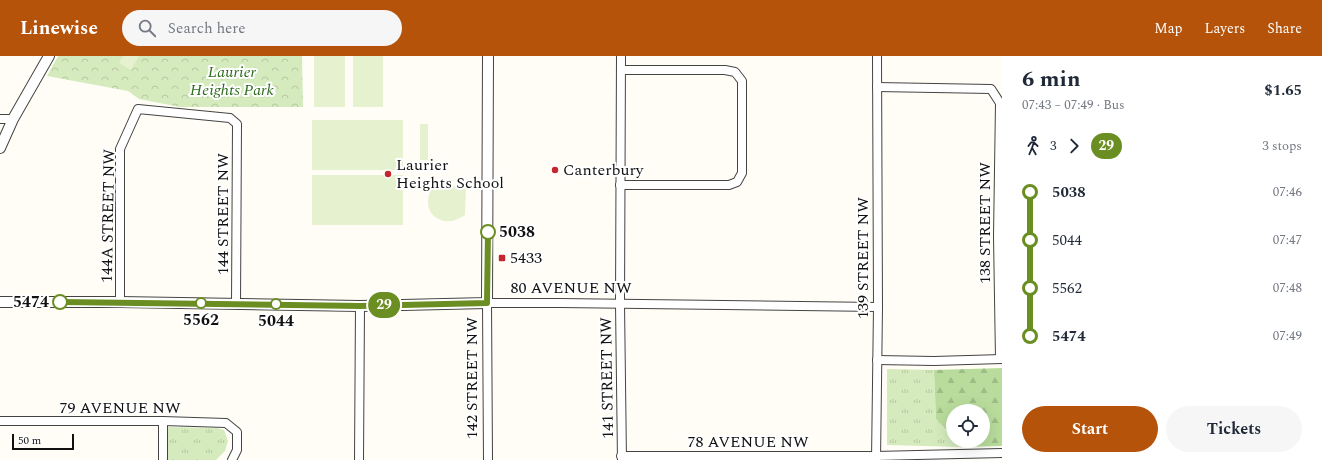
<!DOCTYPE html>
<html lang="en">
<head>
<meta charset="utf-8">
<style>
	:root { --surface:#fff; --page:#f6f6f7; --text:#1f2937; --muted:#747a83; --accent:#b45309 }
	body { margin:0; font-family:Spectral,serif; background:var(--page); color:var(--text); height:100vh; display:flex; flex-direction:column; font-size:15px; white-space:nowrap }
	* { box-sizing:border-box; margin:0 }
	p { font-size:13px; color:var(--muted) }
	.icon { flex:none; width:22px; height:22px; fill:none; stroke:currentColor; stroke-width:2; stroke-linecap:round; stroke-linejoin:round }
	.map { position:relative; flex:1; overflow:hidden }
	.sheet { display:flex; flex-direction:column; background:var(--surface); width:320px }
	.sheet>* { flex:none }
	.badge { padding:0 8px; border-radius:13px; font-size:14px; line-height:26px }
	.tools { position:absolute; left:946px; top:348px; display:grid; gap:8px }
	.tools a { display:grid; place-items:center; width:44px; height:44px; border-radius:50%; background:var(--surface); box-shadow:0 4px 16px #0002; font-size:20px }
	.scale { position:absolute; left:12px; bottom:10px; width:62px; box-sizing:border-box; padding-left:4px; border:2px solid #111; border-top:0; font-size:11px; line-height:14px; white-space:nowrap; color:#111; -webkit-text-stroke:3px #fff; paint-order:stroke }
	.map>.badge { position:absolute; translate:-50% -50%; box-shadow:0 0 0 2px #fff }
	.legs { display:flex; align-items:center; gap:6px; height:44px; padding:0 20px; font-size:13px }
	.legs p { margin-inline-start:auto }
	.head { display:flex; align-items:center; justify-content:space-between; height:68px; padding:0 20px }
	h1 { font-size:22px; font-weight:700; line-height:30px }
	.button { display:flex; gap:8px; margin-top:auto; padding:8px 20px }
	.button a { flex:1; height:46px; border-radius:24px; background:var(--accent); color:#fff; font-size:16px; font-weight:700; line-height:46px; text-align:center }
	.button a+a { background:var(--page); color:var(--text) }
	ul { padding:0 20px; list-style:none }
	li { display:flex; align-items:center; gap:14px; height:48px; font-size:15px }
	li i { display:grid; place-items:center; width:6px; height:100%; margin:0 5px; background:currentColor }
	li i::after { content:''; width:10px; height:10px; margin:-5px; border:3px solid; border-radius:50%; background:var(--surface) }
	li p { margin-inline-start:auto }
	li:first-child i { background:linear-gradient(#0000 50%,currentColor 0) }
	li:last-child i { background:linear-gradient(currentColor 50%,#0000 0) }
	header { display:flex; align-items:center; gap:24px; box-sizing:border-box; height:56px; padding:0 20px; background:var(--accent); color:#fff }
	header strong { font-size:19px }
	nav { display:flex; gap:22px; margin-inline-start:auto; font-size:14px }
	.search { width:280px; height:36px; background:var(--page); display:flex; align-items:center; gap:10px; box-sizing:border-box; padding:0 14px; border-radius:22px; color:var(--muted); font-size:15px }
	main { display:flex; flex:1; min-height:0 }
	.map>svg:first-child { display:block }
	.grass { fill:url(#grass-tufts) }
	.forest { fill:url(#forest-firs) }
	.park { fill:url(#park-crowns) }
	.pitch { fill:#e6f2cf }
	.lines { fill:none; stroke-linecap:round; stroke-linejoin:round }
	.minor-casing { stroke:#444; stroke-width:10 }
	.tertiary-casing { stroke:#444; stroke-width:12 }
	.minor { stroke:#fff; stroke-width:8 }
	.tertiary { stroke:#fff; stroke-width:10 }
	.line-1-casing { stroke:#fff; stroke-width:9 }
	.line-1 { stroke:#6b8e23; stroke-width:6 }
	.poi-dot { fill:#c4262e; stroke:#fff; stroke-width:1.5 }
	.stop-1-dot { fill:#fff; stroke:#6b8e23; stroke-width:2 }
	.labels { text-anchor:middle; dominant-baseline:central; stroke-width:4; stroke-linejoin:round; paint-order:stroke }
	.park-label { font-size:16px; font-style:italic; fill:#2f6b1f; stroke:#fff }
	.poi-label { font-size:16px; fill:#111; stroke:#fff; text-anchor:start }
	.street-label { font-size:16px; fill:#111; stroke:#fff }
	.stop-label { font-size:16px; font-weight:bold; fill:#111; stroke:#fff }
</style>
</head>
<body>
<header>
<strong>Linewise</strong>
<div class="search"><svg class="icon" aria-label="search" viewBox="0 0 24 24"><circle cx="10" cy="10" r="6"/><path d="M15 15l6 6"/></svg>Search here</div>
<nav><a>Map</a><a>Layers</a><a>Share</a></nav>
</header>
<main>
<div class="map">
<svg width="1002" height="404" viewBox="0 0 1002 404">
	<defs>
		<pattern id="grass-tufts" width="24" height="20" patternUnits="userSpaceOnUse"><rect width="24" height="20" fill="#d5ebbd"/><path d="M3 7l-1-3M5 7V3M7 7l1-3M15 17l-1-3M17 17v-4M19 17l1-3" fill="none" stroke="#b6c8a1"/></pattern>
		<pattern id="forest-firs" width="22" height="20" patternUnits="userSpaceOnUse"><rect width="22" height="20" fill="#b9dc9c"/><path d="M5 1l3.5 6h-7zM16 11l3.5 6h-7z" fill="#9ebc85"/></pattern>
		<pattern id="park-crowns" width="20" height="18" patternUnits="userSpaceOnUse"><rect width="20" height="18" fill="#d5ebbd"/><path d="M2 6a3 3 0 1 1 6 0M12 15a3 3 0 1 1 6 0" fill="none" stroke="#b6c8a1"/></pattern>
	</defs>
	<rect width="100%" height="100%" fill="#fffdf5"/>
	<g class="grass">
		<path d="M887,313L934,314L936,363L953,383V385H955L960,391L887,389Z"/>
		<path d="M168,371L217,372L224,374L228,385L225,395L216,404H168Z"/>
	</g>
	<path class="forest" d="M1002,312V390L960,391L955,385H983V355H953V382L936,363L934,314Z"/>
	<path class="park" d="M58,0H302L303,51H180L139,43L128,35L47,20Z"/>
	<g class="pitch">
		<path d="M123,0H139L131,14L119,7Z"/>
		<rect x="314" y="0" width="31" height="51"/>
		<rect x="353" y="0" width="30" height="51"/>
		<rect x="312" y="64" width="91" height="50"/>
		<rect x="420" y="68" width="8" height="36"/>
		<rect x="312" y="119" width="91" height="50"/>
		<path d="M463,130L466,133L465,159C443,176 418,156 432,132Z"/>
	</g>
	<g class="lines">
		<g class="minor-casing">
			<g id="minor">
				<path d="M621,0L620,248L622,404"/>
				<path d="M877,31L991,33L1000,47L998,180L1000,303"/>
				<path d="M0,63H13"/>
				<path d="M620,129H729L737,126L742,117V25L735,16L725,14H621"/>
				<path d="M120,246V93L138,53L230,62L237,68L236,248"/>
				<path d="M877,304L934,305L1002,303"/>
				<path d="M0,365H163L226,367L237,376V394L232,404"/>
				<path d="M163,365V404"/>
				<path d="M621,400H875L1002,397"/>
				<path d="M359,404L360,250"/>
				<path d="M488,404L487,247H560L878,251"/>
				<path d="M876,404L878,251L877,0"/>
			</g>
		</g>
		<g class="tertiary-casing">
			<g id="tertiary">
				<path d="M0,92L13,63L49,0"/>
				<path d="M0,246H120L360,250L487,247L488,0"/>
			</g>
		</g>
		<use href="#minor" class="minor"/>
		<use href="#tertiary" class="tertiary"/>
	</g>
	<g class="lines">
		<g class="line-1-casing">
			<path id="line-1" d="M60,246L360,250L487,247L488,176"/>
		</g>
		<use href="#line-1" class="line-1"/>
	</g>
	<g class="poi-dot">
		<circle cx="555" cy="114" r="4"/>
		<circle cx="388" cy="118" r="4"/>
		<rect x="498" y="198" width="8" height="8" rx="2"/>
	</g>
	<g class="stop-1-dot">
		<circle cx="488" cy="176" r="7"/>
		<circle cx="60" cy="246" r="7"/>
		<circle cx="201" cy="247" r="5"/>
		<circle cx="276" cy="248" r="5"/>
	</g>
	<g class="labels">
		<g class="park-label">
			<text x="232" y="16">Laurier<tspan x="232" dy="18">Heights Park</tspan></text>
		</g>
		<g class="poi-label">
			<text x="396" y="109">Laurier<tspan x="396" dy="18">Heights School</tspan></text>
			<text x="563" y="114">Canterbury</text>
			<text x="510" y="202">5433</text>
		</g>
		<g class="street-label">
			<text transform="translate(223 158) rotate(-90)">144 STREET NW</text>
			<text transform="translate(108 160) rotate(-89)">144A STREET NW</text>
			<text transform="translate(985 167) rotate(-90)">138 STREET NW</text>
			<text transform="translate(863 202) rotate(-90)">139 STREET NW</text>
			<text x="571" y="232">80 AVENUE NW</text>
			<text transform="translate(472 322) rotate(-90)">142 STREET NW</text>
			<text transform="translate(607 322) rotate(-91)">141 STREET NW</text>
			<text x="120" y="352">79 AVENUE NW</text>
			<text x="748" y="386">78 AVENUE NW</text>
		</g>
		<g class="stop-label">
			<text x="499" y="176" text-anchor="start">5038</text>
			<text x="49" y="246" text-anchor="end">5474</text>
			<text x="201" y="264">5562</text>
			<text x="276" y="265">5044</text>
		</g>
	</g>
</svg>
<div class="tools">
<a><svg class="icon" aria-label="locate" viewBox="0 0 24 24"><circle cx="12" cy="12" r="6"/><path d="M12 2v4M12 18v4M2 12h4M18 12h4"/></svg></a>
</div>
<div class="scale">50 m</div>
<b class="badge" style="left:384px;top:249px;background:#6b8e23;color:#fff">29</b>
</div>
<section class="sheet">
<div class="head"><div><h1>6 min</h1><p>07:43 – 07:49 · Bus</p></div><b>$1.65</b></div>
<div class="legs"><svg class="icon" aria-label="walk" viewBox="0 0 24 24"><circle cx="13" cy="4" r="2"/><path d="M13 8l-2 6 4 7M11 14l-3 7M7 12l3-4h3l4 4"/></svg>3<svg class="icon" aria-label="forward" viewBox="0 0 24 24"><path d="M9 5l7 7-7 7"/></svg><b class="badge" style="background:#6b8e23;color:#fff">29</b><p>3 stops</p></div>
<ul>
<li><i style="color:#6b8e23"></i><b>5038</b><p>07:46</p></li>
<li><i style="color:#6b8e23"></i><span>5044</span><p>07:47</p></li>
<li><i style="color:#6b8e23"></i><span>5562</span><p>07:48</p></li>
<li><i style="color:#6b8e23"></i><b>5474</b><p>07:49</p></li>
</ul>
<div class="button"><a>Start</a><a>Tickets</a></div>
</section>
</main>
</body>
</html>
